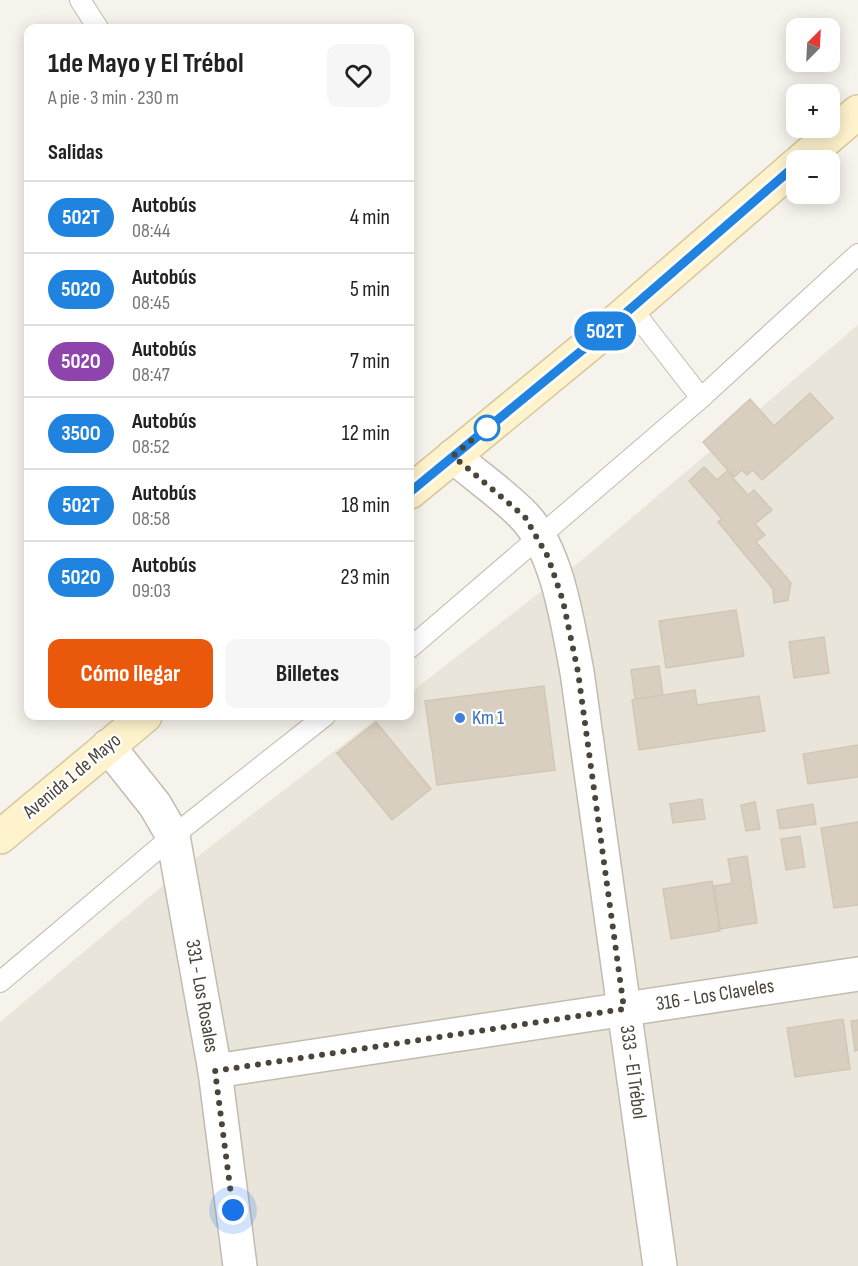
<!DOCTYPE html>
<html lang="es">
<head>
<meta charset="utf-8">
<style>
	:root { --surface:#fff; --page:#f6f6f6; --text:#222; --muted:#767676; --line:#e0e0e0; --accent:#ea580c }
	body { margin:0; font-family:"Sofia Sans Condensed",sans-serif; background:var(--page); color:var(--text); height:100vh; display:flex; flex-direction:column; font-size:22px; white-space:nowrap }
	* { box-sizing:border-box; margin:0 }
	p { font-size:20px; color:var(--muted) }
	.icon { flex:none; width:33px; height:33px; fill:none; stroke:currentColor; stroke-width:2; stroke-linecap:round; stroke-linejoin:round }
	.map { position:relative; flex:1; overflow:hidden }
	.sheet { position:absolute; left:24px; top:24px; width:390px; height:696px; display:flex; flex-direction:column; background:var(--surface); border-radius:12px; box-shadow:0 3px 15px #0003 }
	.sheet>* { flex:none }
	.badge { padding:0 12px; border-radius:20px; font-size:21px; line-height:39px }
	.needle { width:39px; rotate:24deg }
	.fabs { position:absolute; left:786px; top:18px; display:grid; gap:12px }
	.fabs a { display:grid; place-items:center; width:54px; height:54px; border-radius:12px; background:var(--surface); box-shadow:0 3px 15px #0003; font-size:30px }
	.you { position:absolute; width:30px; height:30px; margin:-15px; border:4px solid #fff; border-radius:50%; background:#1a73e8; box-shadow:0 0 0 9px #1a73e833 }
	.map>.badge { position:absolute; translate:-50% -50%; box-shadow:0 0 0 3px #fff }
	h2 { padding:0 24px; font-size:22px; line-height:54px }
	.round { display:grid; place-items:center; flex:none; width:63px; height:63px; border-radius:12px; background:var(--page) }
	.overview { display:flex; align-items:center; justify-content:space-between; height:102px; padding:0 24px }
	h1 { font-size:28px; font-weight:700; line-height:45px }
	.primary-button { display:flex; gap:12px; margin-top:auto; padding:12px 24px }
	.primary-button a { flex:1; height:69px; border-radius:12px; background:var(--accent); color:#fff; font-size:24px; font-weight:700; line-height:69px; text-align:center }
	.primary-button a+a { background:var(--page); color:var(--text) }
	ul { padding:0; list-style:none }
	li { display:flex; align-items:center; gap:18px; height:72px; padding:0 24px; border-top:2px solid var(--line) }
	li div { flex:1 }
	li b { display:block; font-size:22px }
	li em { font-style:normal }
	li .badge { min-width:66px; font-weight:700; text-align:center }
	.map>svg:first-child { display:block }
	.residential { fill:#eae5da }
	.building { fill:#d8cfc1; stroke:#d3c7b4; stroke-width:1.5 }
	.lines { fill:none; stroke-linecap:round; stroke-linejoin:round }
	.service-casing { stroke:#c2bbae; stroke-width:22 }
	.minor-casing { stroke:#c2bbae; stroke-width:36 }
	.secondary-casing { stroke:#d6c79b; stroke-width:36 }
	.service { stroke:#fff; stroke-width:20 }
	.minor { stroke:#fff; stroke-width:33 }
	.secondary { stroke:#fff3cd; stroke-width:33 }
	.line-casing { stroke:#fff; stroke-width:14 }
	.line { stroke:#2083df; stroke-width:9 }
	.walk { stroke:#4b4439; stroke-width:6; stroke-dasharray:0 10.8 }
	.stop-dot { fill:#fff; stroke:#2083df; stroke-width:3 }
	.shop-dot { fill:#3f7fe0; stroke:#fff; stroke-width:2 }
	.labels { text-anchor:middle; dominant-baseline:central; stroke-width:4.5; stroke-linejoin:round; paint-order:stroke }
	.shop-label { font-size:20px; fill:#366cbe; stroke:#fff; text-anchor:start }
	.street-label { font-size:20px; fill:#4b4439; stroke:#fff }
</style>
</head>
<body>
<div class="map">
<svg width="858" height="1266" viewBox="0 0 858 1266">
	<rect width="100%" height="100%" fill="#f6f3ec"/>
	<path class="residential" d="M858,325V1266H0V1022L202,853L380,716H410V693L587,556Z"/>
	<g class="building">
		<path d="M810,393L833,418L762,480L753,470L747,475L742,470L734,477L703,442L750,399L774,426Z"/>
		<path d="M704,467L717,480L727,471L748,495L754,490L772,510L755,524L765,535L756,542L791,583L788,600L774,603L773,589L718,522L722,519L689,481Z"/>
		<path d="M736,610L744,656L666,668L659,621Z"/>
		<path d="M824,637L829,673L794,678L789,642Z"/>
		<path d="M659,666L663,695L635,699L631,670Z"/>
		<path d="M544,686L555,770L437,785L425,701Z"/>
		<path d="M695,690L697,705L759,696L765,731L639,750L632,700Z"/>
		<path d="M376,722L431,789L392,820L337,753Z"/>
		<path d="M858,745V777L808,784L803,754Z"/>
		<path d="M702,799L705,819L673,823L670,804Z"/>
		<path d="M755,802L760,829L746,831L741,805Z"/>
		<path d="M813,804L816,824L780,829L777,810Z"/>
		<path d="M858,822V905L834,908L821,828Z"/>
		<path d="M800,836L805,867L786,870L781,839Z"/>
		<path d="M747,856L757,923L720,929L714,886L732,883L728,859Z"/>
		<path d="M712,881L720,931L671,939L663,889Z"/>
		<path d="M843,1019L850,1069L795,1077L787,1028Z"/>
		<path d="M858,1020V1050L855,1051L851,1021Z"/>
	</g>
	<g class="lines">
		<g class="service-casing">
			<g id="service">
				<path d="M80,0L98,28"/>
				<path d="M631,308L701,398"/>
				<path d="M410,648L701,398L858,254"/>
				<path d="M0,982L173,836L325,716"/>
			</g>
		</g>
		<g class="minor-casing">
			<g id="minor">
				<path d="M453,456C476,476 503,494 524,516C558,551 568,626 577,672L660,1266"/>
				<path d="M108,746L155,805L173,836L215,1071L240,1266"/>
				<path d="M215,1071L858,974"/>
			</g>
		</g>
		<g class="secondary-casing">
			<g id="secondary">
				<path d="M802,160L858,112"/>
				<path d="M410,492L597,338L796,165"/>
				<path d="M0,837L145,716"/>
			</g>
		</g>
		<use href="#service" class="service"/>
		<use href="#minor" class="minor"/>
		<use href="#secondary" class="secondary"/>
	</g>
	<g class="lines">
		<g class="line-casing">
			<path id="line" d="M410,492L597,338L796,165"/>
		</g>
		<use href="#line" class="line"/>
		<path class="walk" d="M233,1210L215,1071L624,1009L578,672L563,601L548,557L525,517L453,456L495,421L487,428"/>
	</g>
	<circle class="stop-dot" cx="487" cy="428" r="12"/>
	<circle class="shop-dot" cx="460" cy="718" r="6"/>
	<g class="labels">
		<g class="shop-label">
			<text x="472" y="718">Km 1</text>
		</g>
		<g class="street-label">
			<text transform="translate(72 776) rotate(-40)">Avenida 1 de Mayo</text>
			<text transform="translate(715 995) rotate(-9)">316 - Los Claveles</text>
			<text transform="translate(202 996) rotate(80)">331 - Los Rosales</text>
			<text transform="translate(633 1072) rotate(82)">333 - El Trébol</text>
		</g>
	</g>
</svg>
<div class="fabs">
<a><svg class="needle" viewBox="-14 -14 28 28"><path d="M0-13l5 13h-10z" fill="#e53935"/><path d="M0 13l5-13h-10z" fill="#767676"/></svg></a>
<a>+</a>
<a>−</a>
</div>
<div class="you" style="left:233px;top:1210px"></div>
<b class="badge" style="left:605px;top:331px;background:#2083df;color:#fff">502T</b>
<section class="sheet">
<div class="overview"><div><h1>1de Mayo y El Trébol</h1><p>A pie · 3 min · 230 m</p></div><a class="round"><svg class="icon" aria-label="heart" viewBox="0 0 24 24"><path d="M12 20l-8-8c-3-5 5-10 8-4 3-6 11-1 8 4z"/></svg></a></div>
<h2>Salidas</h2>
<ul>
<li><span class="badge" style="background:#2083df;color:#fff">502T</span><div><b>Autobús</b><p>08:44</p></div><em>4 min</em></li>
<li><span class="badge" style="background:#2083df;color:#fff">502O</span><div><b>Autobús</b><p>08:45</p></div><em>5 min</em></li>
<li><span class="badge" style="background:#8e44ad;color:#fff">502O</span><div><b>Autobús</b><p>08:47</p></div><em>7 min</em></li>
<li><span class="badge" style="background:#2083df;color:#fff">350O</span><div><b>Autobús</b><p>08:52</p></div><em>12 min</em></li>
<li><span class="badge" style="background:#2083df;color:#fff">502T</span><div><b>Autobús</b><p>08:58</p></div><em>18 min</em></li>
<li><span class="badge" style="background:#2083df;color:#fff">502O</span><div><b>Autobús</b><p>09:03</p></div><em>23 min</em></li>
</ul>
<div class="primary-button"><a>Cómo llegar</a><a>Billetes</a></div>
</section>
</div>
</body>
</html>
